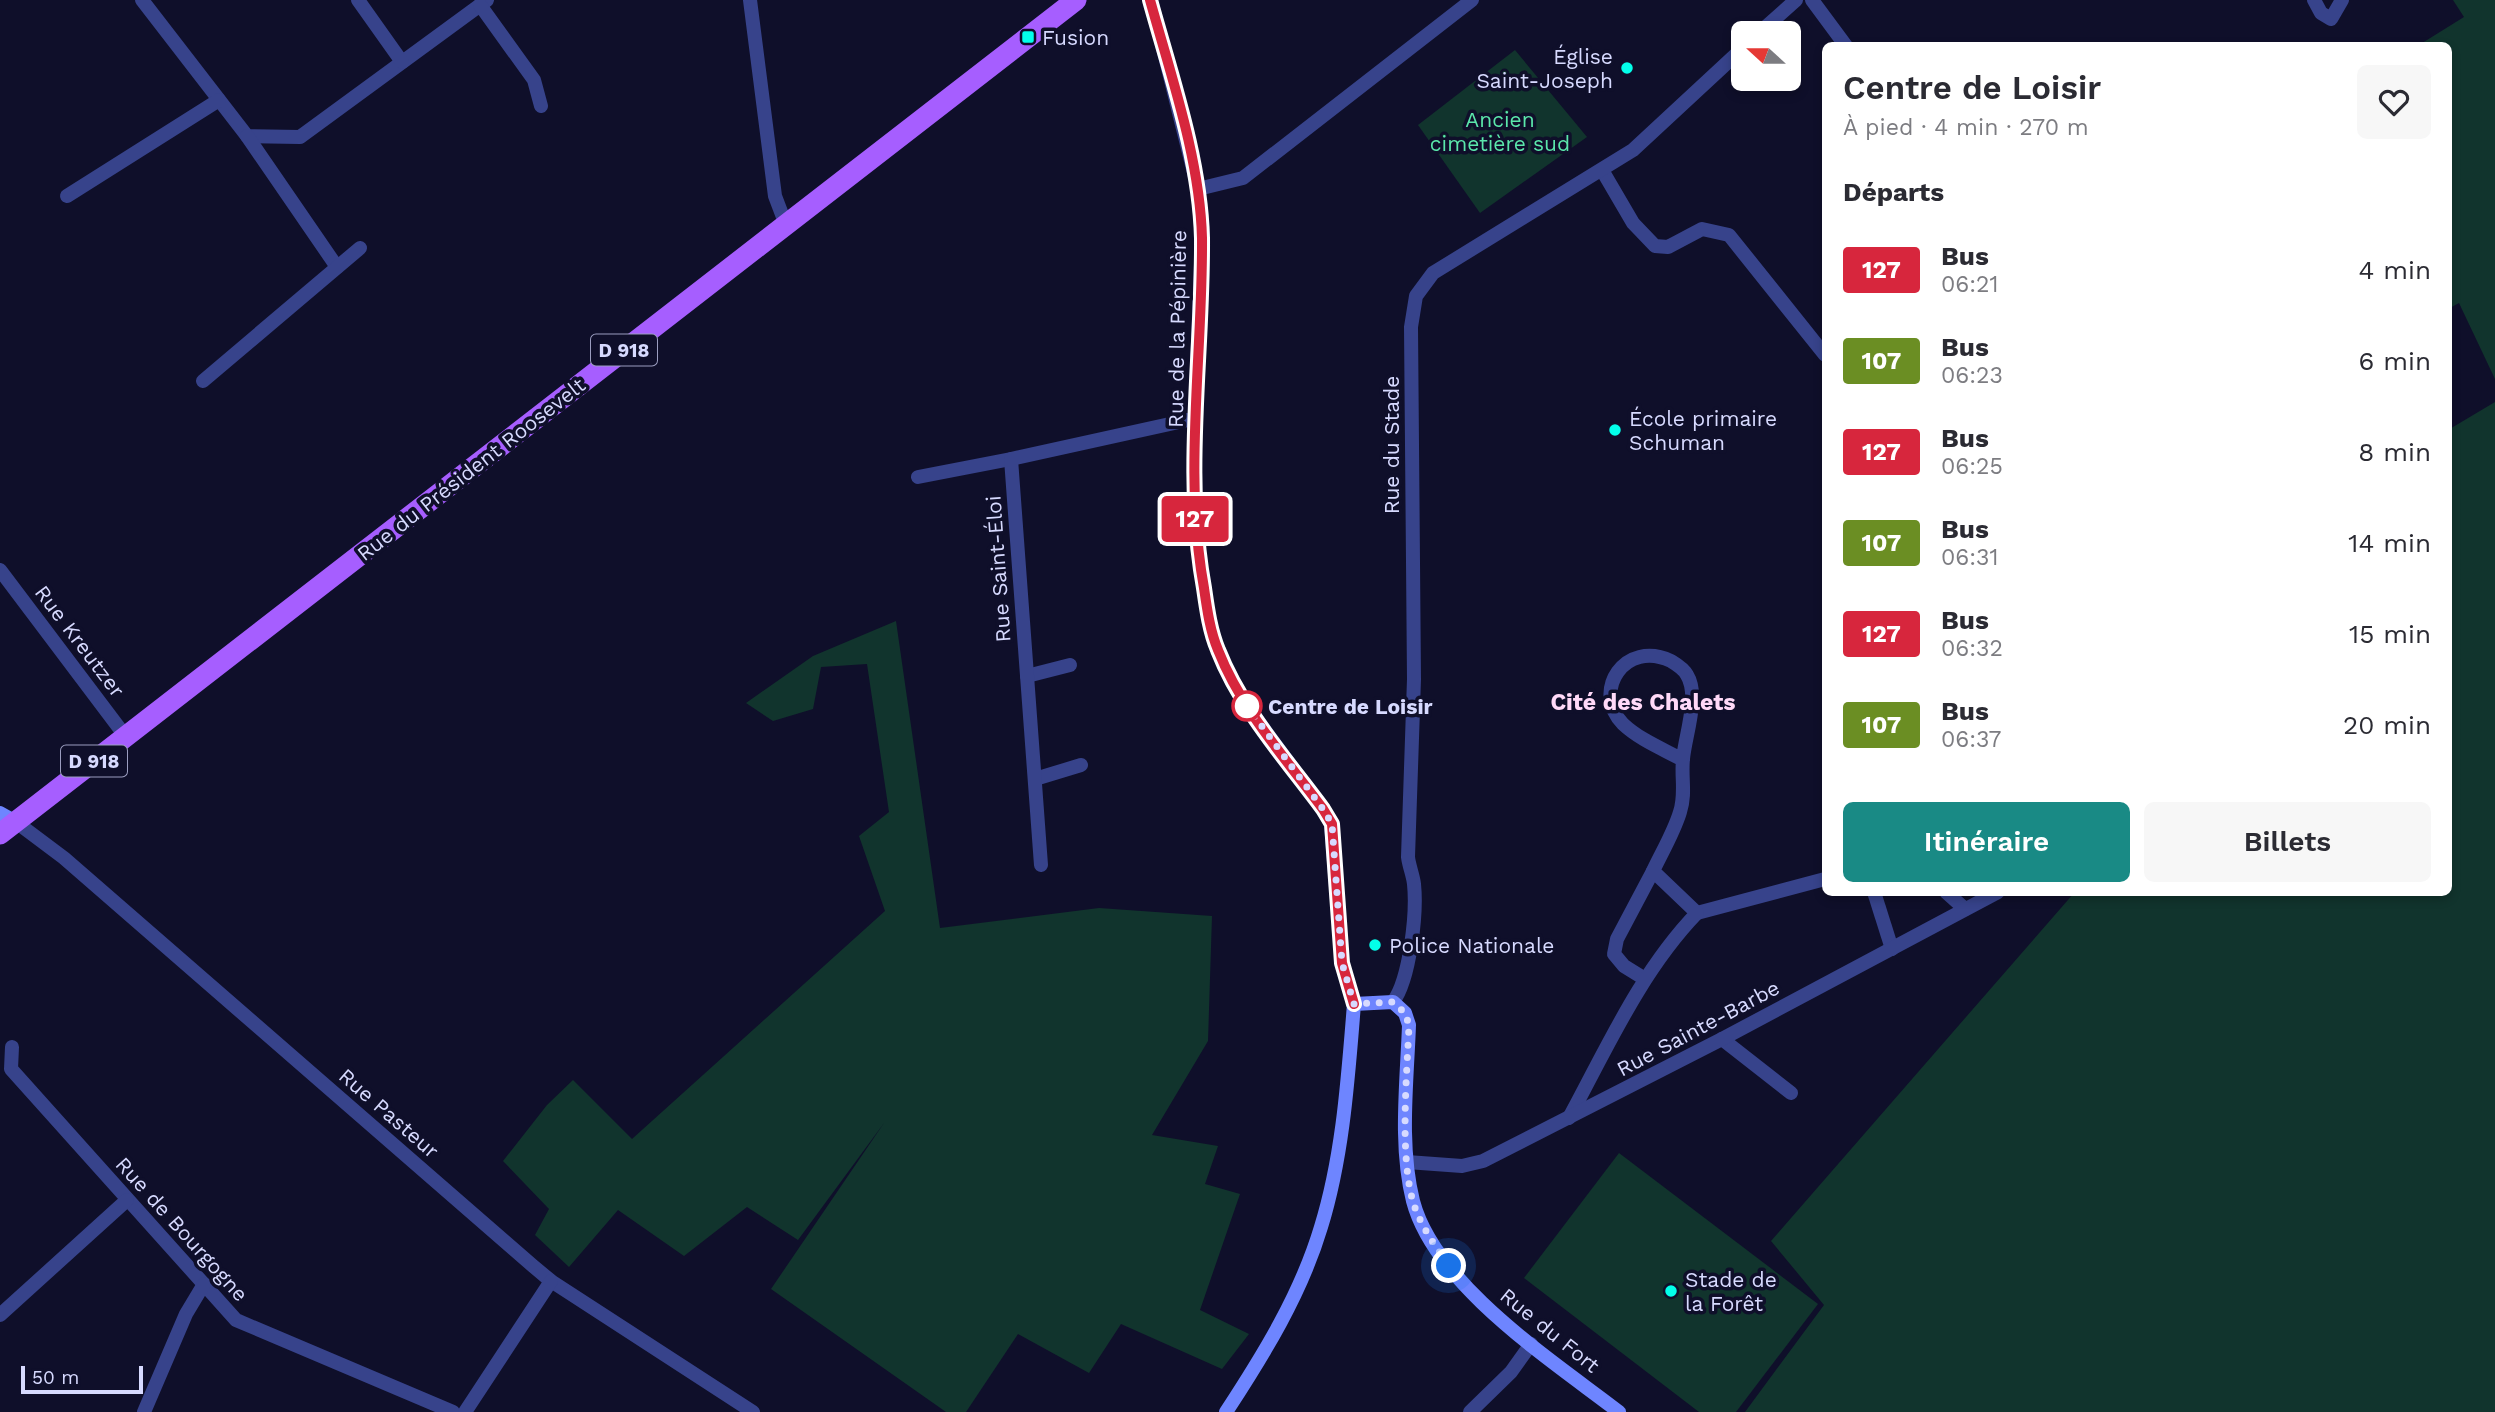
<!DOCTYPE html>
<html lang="fr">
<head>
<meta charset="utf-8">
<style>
	:root { --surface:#fff; --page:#f7f7f7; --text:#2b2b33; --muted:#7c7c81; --accent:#198a85 }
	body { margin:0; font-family:"Work Sans",sans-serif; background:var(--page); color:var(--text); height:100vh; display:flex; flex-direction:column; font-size:26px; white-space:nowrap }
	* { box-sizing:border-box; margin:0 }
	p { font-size:23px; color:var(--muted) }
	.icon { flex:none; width:38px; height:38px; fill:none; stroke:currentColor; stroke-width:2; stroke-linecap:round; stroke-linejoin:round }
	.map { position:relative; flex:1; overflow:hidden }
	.sheet { position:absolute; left:1822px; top:42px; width:630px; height:854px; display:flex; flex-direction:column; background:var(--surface); border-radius:10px; box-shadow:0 4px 10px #0003 }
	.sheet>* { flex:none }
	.badge { padding:0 14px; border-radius:5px; font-size:24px; line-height:46px }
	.needle { width:46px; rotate:291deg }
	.buttons { position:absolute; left:1731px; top:21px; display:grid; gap:14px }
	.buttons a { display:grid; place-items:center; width:70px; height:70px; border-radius:10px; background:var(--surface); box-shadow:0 4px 10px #0003; font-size:35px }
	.scale { position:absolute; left:21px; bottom:18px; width:122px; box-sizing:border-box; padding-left:7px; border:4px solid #d7daff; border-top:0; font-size:19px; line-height:24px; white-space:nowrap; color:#d7daff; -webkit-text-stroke:5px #0f0f2a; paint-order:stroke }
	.you { position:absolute; width:35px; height:35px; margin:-18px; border:5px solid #fff; border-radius:50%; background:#1a73e8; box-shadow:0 0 0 10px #1a73e833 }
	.map>.badge { position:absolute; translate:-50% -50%; box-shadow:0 0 0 4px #fff }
	h2 { padding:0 21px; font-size:26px; line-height:63px }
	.round { display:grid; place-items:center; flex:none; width:74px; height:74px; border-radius:10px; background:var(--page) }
	.head { display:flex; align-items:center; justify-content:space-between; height:119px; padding:0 21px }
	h1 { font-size:33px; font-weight:600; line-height:52px }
	.button { display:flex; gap:14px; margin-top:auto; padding:14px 21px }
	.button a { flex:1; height:80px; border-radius:10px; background:var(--accent); color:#fff; font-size:28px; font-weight:600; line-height:80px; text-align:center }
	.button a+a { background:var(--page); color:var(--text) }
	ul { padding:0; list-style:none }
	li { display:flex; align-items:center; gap:21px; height:91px; padding:0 21px }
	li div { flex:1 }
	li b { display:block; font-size:26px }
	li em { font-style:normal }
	li .badge { min-width:77px; font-weight:700; text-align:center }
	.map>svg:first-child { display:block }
	.green { fill:#11342d }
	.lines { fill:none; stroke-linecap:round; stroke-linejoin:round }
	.street { stroke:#37438b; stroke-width:14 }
	.secondary { stroke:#6e85ff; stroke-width:14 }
	.primary { stroke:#a65eff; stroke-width:21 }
	.line-casing { stroke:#fff; stroke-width:16 }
	.line { stroke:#d7263d; stroke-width:10 }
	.walk { stroke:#d7daff; stroke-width:7; stroke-dasharray:0 12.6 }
	.poi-dot { fill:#03ffea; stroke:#0f0f2a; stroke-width:2.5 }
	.stop-dot { fill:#fff; stroke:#d7263d; stroke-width:3.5 }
	.labels { text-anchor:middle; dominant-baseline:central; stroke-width:7; stroke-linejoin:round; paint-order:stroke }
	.shield { fill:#0f0f2a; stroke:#9b9dbf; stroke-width:2 }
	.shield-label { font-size:19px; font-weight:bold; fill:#d7daff }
	.poi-label { font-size:21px; fill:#d7daff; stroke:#0f0f2a; text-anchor:start }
	.park-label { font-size:21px; fill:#5be7ab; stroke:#0f0f2a }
	.street-label { font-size:21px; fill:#d7daff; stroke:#0f0f2a }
	.stop-label { font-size:21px; font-weight:bold; fill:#d7daff; stroke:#0f0f2a; text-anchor:start }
	.neighbourhood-label { font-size:23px; font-weight:bold; fill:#ffd9f8; stroke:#0f0f2a }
</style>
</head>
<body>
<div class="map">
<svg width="2495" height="1412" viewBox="0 0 2495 1412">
	<rect width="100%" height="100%" fill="#0f0f2a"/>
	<g class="green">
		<path d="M2453,0H2495V379L2459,303L2448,309V46L2419,45L2464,17Z"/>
		<path d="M1515,50L1587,137L1480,213L1418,125Z"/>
		<path d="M2495,402V1412H1745L1824,1305L1771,1241L2074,893L2448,892V430Z"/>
		<path d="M896,621L940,928L1099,908L1212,916L1208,1041L1152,1135L1218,1146L1205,1184L1240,1194L1200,1310L1249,1334L1222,1369L1121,1324L1089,1373L1018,1334L966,1412H946L771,1289L884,1123L798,1240L747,1207L684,1256L618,1210L569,1267L535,1235L549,1209L503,1161L547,1105L573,1080L632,1139L885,911L859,836L889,812L867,664L821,667L813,709L773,721L746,703L813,656Z"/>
		<path d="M1619,1153L1818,1304L1736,1412H1699L1524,1278Z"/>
	</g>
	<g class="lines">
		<g class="street">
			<path d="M142,0L247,136L300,137L487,0"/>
			<path d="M358,0L402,62"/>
			<path d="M750,0L775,196L786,225"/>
			<path d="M1151,0L1198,189L1202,238L1195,421V525L1208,615L1217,648L1231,680L1247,706L1323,809L1331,824L1342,963L1354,1004"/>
			<path d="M1812,0L1846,46"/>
			<path d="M2314,0L2321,13L2331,19L2342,0"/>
			<path d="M480,5L534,80L541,106"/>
			<path d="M1759,33L1796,0"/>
			<path d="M247,136L337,267"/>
			<path d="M1602,170L1633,223L1655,246L1668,247L1702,229L1729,235L1825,355"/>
			<path d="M1198,189L1243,178L1472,0"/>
			<path d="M67,196L219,100"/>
			<path d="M203,381L360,248"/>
			<path d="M918,477L1011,459"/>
			<path d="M0,570L126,737"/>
			<path d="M1027,676L1070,665"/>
			<path d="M1035,779L1081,765"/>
			<path d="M16,822L64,858L533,1266L551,1281L753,1412"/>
			<path d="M1041,865L1011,459L1188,420L1195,421"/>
			<path d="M1874,892L1892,949"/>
			<path d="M1946,892L1965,909"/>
			<path d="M1697,913L1825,879"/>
			<path d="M1645,979L1624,966L1614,954L1617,939L1653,871"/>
			<path d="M1393,1002C1410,979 1417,913 1414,884C1413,875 1409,866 1408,857L1414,679L1411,327L1416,296L1433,273L1633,150L1743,48"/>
			<path d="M1722,1039L1791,1093"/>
			<path d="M12,1047L11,1069L236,1320L453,1412"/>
			<path d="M1569,1118C1607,1048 1641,971 1697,913L1653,871C1662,852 1674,832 1680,812C1686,794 1681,777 1683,759C1685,736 1700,696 1687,675C1684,669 1676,664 1671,661C1625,639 1591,691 1623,724C1640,740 1663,749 1683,760"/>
			<path d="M1407,1162L1462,1166L1483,1161L1722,1039L1998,892"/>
			<path d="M0,1315L127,1200"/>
			<path d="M144,1412L186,1314L204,1284"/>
			<path d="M465,1412L551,1281"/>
			<path d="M1470,1412L1511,1372L1531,1344"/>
		</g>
		<g class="secondary">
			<path d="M0,813L16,822"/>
			<path d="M1226,1412C1264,1354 1301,1294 1321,1227C1343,1156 1348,1078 1354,1004L1393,1002L1405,1013L1409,1025C1407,1082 1399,1145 1413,1201C1435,1285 1553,1361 1619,1412"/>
		</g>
		<path class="primary" d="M0,834L1076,0"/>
	</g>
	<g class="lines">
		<g class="line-casing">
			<path id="line" d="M1150,0C1171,76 1200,159 1202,238C1203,355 1183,473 1204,588C1207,609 1210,631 1218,650C1241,709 1286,759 1323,809L1332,824L1342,963L1354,1004"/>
		</g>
		<use href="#line" class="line"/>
		<path class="walk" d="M1247,706L1323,809L1332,824L1342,963L1354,1004L1393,1002L1405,1013L1409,1025C1407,1075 1399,1158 1414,1205C1422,1228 1436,1247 1449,1266"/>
	</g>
	<g class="poi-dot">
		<rect x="1021" y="30" width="14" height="14" rx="3.5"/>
		<circle cx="1627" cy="68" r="7"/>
		<circle cx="1615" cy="430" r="7"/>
		<circle cx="1375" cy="945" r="7"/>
		<circle cx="1671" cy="1291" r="7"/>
	</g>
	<circle class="stop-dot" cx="1247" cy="706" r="14"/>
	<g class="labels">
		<g class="shield">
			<rect x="591" y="334.5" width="66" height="31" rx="5"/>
			<rect x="61" y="745.5" width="66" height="31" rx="5"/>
		</g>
		<g class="shield-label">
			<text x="624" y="350">D 918</text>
			<text x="94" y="761">D 918</text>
		</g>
		<g class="poi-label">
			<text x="1042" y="37">Fusion</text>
			<text x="1613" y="56" text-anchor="end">Église<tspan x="1613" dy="24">Saint-Joseph</tspan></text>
			<text x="1629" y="418">École primaire<tspan x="1629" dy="24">Schuman</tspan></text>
			<text x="1389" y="945">Police Nationale</text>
			<text x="1685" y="1279">Stade de<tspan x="1685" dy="24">la Forêt</tspan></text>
		</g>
		<g class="park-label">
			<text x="1500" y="119">Ancien<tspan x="1500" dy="24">cimetière sud</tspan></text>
		</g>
		<g class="street-label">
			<text transform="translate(1177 329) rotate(-89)">Rue de la Pépinière</text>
			<text transform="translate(1391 445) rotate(-90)">Rue du Stade</text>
			<text transform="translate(471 469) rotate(-38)">Rue du Président Roosevelt</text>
			<text transform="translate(998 569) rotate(-94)">Rue Saint-Éloi</text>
			<text transform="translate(80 641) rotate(53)">Rue Kreutzer</text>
			<text transform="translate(1698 1028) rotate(-28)">Rue Sainte-Barbe</text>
			<text transform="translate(389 1113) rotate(41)">Rue Pasteur</text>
			<text transform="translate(182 1229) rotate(48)">Rue de Bourgogne</text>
			<text transform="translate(1550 1330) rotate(39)">Rue du Fort</text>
		</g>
		<g class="stop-label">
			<text x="1268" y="706">Centre de Loisir</text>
		</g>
		<g class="neighbourhood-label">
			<text x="1643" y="702">Cité des Chalets</text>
		</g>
	</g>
</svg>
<div class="buttons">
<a><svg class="needle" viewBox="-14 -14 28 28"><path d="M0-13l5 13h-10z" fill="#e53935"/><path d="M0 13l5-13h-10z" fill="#7c7c81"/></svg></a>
</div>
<div class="scale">50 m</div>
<div class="you" style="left:1449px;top:1266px"></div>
<b class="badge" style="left:1195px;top:519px;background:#d7263d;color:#fff">127</b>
<section class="sheet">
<div class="head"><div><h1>Centre de Loisir</h1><p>À pied · 4 min · 270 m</p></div><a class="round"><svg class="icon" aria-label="heart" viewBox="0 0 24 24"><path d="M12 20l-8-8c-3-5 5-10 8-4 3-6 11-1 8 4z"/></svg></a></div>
<h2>Départs</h2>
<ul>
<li><span class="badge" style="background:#d7263d;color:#fff">127</span><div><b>Bus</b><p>06:21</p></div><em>4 min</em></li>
<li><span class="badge" style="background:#6b8e23;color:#fff">107</span><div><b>Bus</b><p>06:23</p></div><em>6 min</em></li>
<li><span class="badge" style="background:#d7263d;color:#fff">127</span><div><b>Bus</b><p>06:25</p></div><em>8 min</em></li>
<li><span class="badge" style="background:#6b8e23;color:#fff">107</span><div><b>Bus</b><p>06:31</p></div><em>14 min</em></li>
<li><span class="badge" style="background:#d7263d;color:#fff">127</span><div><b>Bus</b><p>06:32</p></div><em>15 min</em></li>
<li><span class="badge" style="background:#6b8e23;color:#fff">107</span><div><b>Bus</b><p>06:37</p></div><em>20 min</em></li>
</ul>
<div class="button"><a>Itinéraire</a><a>Billets</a></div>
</section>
</div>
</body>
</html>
